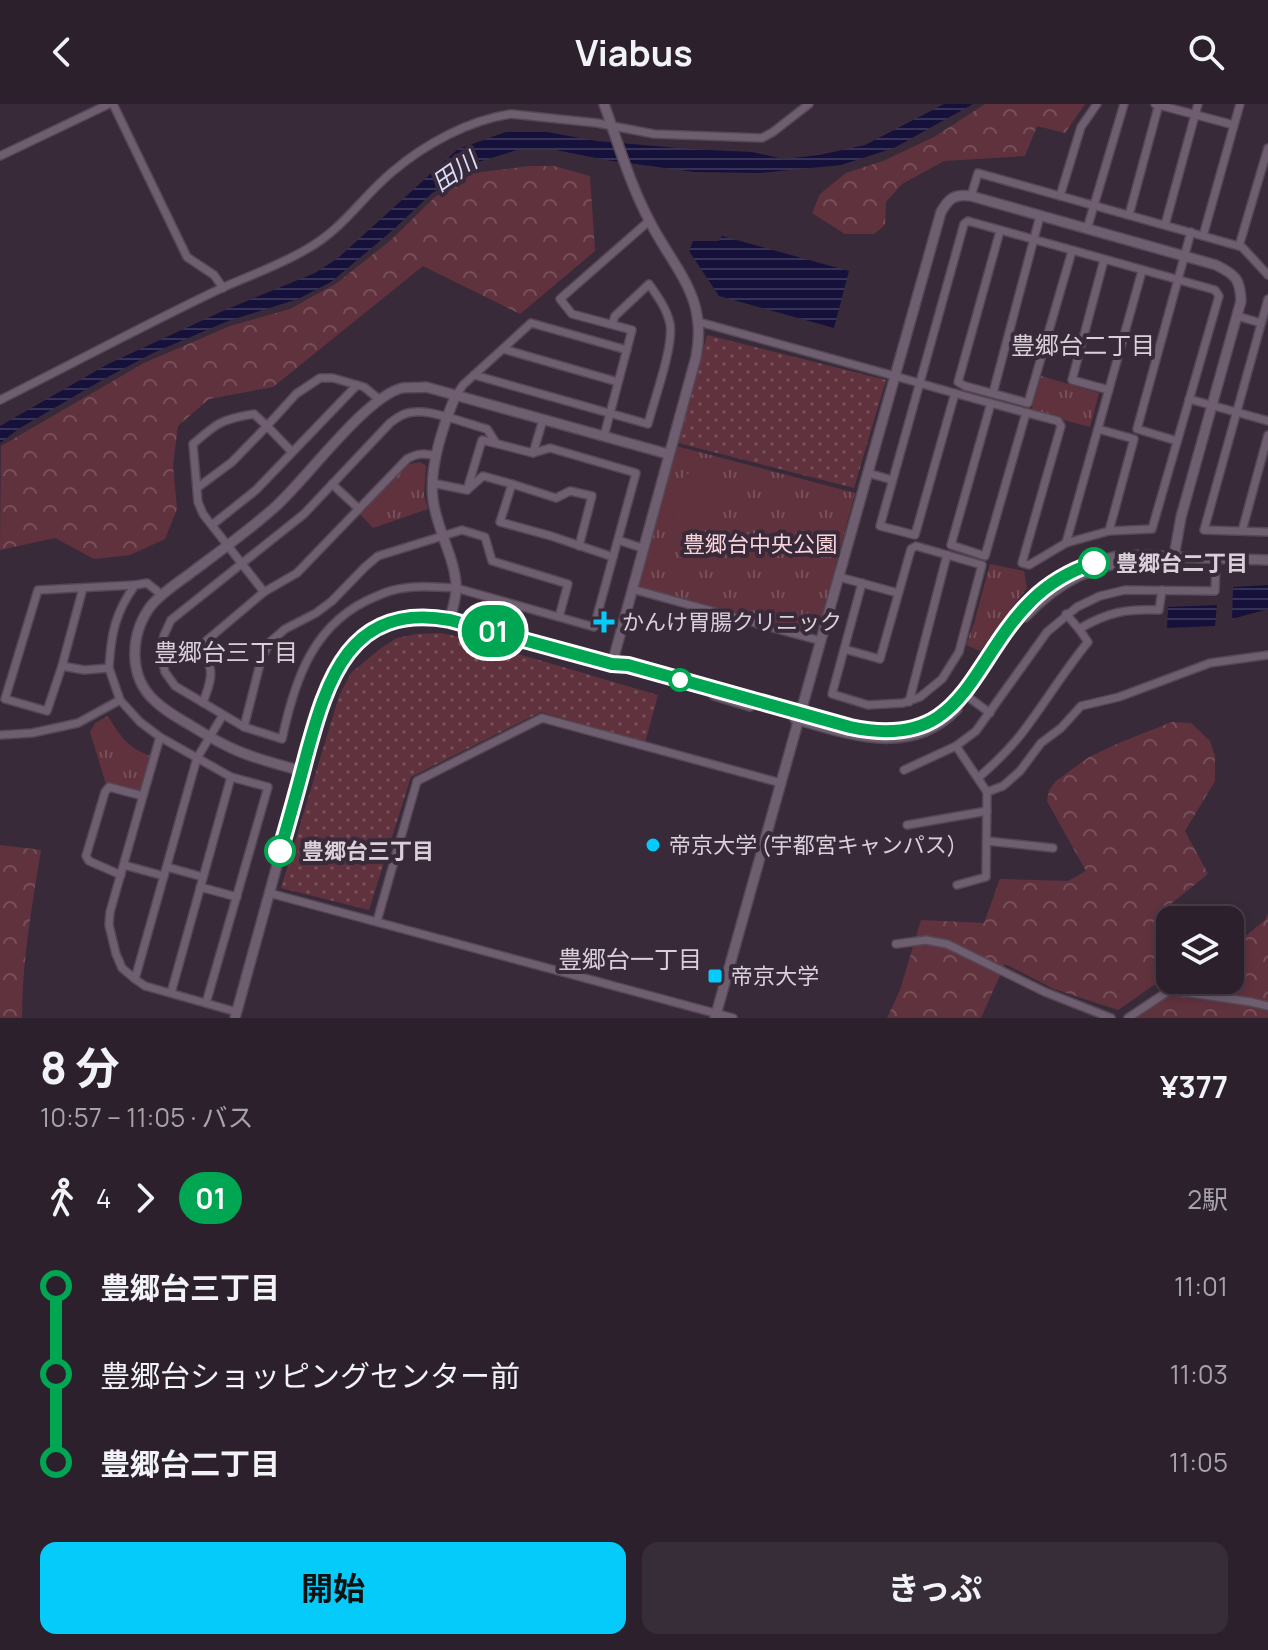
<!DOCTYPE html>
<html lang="ja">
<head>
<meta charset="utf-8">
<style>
	:root { --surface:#2b202c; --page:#372d38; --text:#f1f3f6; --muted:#a6a3a9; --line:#473e48; --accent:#04cbf9 }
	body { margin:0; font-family:Manrope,"Noto Sans JP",sans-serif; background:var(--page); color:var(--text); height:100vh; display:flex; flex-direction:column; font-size:30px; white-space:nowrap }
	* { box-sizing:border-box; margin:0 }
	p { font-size:26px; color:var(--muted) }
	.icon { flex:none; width:44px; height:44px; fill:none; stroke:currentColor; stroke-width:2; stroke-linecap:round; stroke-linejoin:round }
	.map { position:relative; height:914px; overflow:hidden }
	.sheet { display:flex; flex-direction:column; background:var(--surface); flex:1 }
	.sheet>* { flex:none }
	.badge { padding:0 16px; border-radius:26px; font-size:28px; line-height:52px }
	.tools { position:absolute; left:1156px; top:802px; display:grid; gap:16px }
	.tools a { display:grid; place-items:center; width:88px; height:88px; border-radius:16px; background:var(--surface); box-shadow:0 4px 12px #0003,0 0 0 2px var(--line); font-size:40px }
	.map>.badge { position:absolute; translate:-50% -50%; box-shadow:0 0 0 4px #fff }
	.legs { display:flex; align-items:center; gap:12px; height:88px; padding:0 40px; font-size:26px }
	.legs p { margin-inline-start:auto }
	.overview { display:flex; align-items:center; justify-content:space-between; height:136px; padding:0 40px }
	h1 { font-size:44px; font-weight:700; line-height:60px }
	.action { display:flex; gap:16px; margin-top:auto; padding:16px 40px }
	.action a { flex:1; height:92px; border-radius:16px; background:var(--accent); color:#111; font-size:32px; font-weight:700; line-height:92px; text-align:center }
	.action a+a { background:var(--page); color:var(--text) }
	ul { padding:0 40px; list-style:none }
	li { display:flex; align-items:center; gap:28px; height:88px; font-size:30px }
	li i { display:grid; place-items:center; width:12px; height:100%; margin:0 10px; background:currentColor }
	li i::after { content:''; width:20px; height:20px; margin:-10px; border:6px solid; border-radius:50%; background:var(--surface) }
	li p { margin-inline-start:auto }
	li:first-child i { background:linear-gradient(#0000 50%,currentColor 0) }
	li:last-child i { background:linear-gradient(currentColor 50%,#0000 0) }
	header { display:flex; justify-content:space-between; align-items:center; height:104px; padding:0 40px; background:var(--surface); font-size:36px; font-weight:700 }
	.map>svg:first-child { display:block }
	.grass { fill:url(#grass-dots) }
	.forest { fill:url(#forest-crowns) }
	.park { fill:url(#park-tufts) }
	.garden { fill:#60323e }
	.water { fill:url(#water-rules) }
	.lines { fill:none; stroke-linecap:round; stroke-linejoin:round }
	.minor-casing { stroke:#544855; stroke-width:10 }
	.tertiary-casing { stroke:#544855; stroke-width:12 }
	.minor { stroke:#6f5e70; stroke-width:7 }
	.tertiary { stroke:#6f5e70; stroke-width:9 }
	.line-1-casing { stroke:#fff; stroke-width:18 }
	.line-1 { stroke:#00a651; stroke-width:12 }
	.stop-1-dot { fill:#fff; stroke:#00a651; stroke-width:4 }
	.poi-dot { fill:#04cbf9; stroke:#392a3a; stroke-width:3 }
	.labels { text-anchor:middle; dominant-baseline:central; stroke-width:8; stroke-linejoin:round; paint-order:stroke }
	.park-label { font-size:22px; fill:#f9d4db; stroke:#392a3a }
	.stop-label { font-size:22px; font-weight:bold; fill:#d9d0da; stroke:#392a3a; text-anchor:start }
	.poi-label { font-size:22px; fill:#d9d0da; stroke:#392a3a; text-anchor:start }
	.water-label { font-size:24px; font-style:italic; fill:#dbddfc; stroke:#392a3a }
	.neighbourhood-label { font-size:24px; fill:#d9d0da; stroke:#392a3a }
</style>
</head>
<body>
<header><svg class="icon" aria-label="back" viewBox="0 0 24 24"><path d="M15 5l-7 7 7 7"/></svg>Viabus<svg class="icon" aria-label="search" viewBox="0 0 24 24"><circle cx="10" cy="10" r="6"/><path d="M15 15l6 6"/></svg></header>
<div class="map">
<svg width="1268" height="914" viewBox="0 0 1268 914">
	<defs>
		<pattern id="grass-dots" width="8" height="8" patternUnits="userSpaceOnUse" patternTransform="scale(2)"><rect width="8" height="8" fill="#60323e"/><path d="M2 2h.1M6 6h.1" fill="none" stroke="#764f59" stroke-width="1.8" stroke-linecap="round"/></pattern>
		<pattern id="forest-crowns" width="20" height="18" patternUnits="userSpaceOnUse" patternTransform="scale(2)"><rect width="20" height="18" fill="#60323e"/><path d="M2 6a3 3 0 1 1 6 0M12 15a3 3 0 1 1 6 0" fill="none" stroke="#764f59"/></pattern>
		<pattern id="park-tufts" width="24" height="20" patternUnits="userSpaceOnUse" patternTransform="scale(2)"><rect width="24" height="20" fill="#60323e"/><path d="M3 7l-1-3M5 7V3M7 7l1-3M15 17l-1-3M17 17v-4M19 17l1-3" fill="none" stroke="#764f59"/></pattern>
		<pattern id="water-rules" width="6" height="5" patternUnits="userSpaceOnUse" patternTransform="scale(2)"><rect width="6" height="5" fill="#16113b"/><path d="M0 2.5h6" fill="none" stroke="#373357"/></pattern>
	</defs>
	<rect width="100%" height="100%" fill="#392a3a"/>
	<g class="grass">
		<path d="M707,231L886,276L854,384L678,339Z"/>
		<path d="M441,529L464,534L658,591L645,639L541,608L411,673L369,806L281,784L339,592L351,569L381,544L397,534L417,530Z"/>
	</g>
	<g class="forest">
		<path d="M985,0H1085L1065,29L1037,22L1025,52L944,57L902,80L886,98L885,121L874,130H845L812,109L820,90L846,69L883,57L934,33Z"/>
		<path d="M529,62H554L590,72L595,147L520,210L423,162L273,283L209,295L178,322L173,361L177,405L165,435L130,451L94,455L55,434L0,446L1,342L144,259L230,222L290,205L337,179L391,136L435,93L473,69Z"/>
		<path d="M1172,618L1191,619L1210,637L1215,652V677L1185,727L1208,770L1168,802L1175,816H1170V867L1161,876L1118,906L1054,885L1005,860L981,914H887L900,886L921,816L984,819L1000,775L1068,777L1086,767L1047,697L1049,686L1056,677L1089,653L1121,638Z"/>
		<path d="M0,741L41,746C32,802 22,857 22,914H0Z"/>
		<path d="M1268,809V914H1137L1191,876H1230V845L1265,816Z"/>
	</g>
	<g class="park">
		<path d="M1041,272L1099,289L1090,323L1031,307Z"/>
		<path d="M676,342L855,389L819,523L809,528L641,483L636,475Z"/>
		<path d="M420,358L426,362L424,391L428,405L373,424L360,410L405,361Z"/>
		<path d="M990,460L1024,467L1027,484L980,547L966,541L974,519Z"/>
		<path d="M108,612C119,631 130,646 151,652L141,690L106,680L90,628L95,619Z"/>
	</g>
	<path class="garden" d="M684,369L725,380L712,423L672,412Z"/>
	<g class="water">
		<path d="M944,0H973L894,44L841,61L760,69L695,68L606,56L556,46H517L475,59L431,90L393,126L331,178L298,195L228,217L153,249L104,275L20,324L0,339V322L108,260L225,206L315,169L338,154L458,45L506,28H547L597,37L689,45L752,48L784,55L819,51L865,41Z"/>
		<path d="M722,132L849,167L834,224L719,192L689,147L693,137H719Z"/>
		<path d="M1268,481V505L1232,515L1233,483Z"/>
		<path d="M1217,501L1215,522L1167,524L1168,503Z"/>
	</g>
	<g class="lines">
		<g class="minor-casing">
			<g id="minor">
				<path d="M113,0L187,153L214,171L223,184"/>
				<path d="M1155,0L1234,21"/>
				<path d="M0,52L109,0"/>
				<path d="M971,92L978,69L1242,143L1268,171"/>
				<path d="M1060,92L1081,23L1097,0"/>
				<path d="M1129,111L1159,0"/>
				<path d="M1165,121L1198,0"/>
				<path d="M1087,125L1124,0"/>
				<path d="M1000,127L958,278L965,282L1028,299L1072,147"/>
				<path d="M1203,132L1240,0"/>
				<path d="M1239,142L1268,44"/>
				<path d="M1104,156L1072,276L1109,286"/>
				<path d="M1268,195L1204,426L1268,428"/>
				<path d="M1237,212L1261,219"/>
				<path d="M699,218L895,272C949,288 1004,303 1058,317L1061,322L1022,459L1029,461L1066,439L1109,427L1152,425L1219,192L1215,186L968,117L964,120L880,422L915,431L955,289"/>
				<path d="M503,245L618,278"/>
				<path d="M474,271L648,320C654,296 674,242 670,220C667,205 658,193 649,180L615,212L612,220"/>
				<path d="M993,289L1040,112"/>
				<path d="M455,293L463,281L531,219L627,246"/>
				<path d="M1189,295L1268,317"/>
				<path d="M0,296C74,259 148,219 224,183C251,171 280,161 307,145C344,124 361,94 392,68C425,40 469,16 511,10L597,19L654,30L762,34L773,28L809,0"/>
				<path d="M991,299L951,441L985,452L1026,309"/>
				<path d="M1098,325L1134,335L1109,427"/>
				<path d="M604,332L632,226L572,210L560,195L649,117"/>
				<path d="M1177,337L1137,325L1191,128"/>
				<path d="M533,349L543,316"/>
				<path d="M868,369L892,376"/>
				<path d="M432,379L467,386L483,372L512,380L500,418L551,432L613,453"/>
				<path d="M332,380L359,405"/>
				<path d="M512,380L556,394L570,387L592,392L579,442"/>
				<path d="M197,384L232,358L267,322L292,348"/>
				<path d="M467,386L482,336L533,349L550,344L636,369L594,523L456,484C436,483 414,481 394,486C388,487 382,490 377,492C314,517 295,574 282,635L244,623L175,582L165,568L161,551L164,531L171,516L304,410L390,319C398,313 405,308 415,308C432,306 468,320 487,325L496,339"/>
				<path d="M212,421L256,386L357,281"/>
				<path d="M1242,427L1268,331"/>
				<path d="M618,436L642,444"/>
				<path d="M1066,439L1142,167"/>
				<path d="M1219,454L1216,460L1215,487L1125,486L1100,492L1077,503L1047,528L976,627L956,642L987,688L1003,682L1020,667L1041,639L1061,624L1081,602L1119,593L1210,559L1268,551"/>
				<path d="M839,473L898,489"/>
				<path d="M83,484L62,562L84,566L109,564C111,530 115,509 135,481L147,479L162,491"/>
				<path d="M632,485L821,537"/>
				<path d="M264,488L203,410L198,398L193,340C217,319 222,315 254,310L267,322L296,290L320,274H333L364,283L380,296"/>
				<path d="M1066,510L1079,525C1108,508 1125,505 1159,506L1162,486"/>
				<path d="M844,545L880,555L911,445L916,442L982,461L959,548L942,575L920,593L903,599L868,601L832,590L862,479"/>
				<path d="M62,562L47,607L5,595L38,486L135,481"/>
				<path d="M109,564L120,596L140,618L160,633L231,673L268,683L206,899"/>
				<path d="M964,590L990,609"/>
				<path d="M909,598L947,451"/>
				<path d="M203,599C206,589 213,575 210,564C208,557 203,552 202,544L206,537L264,488L297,469L407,355C418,349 424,349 436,352"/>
				<path d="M244,623L261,556L270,538L285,525L316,509L332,497L365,463L378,452L462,426L485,433L492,457L568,480L559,513"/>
				<path d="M0,631L32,629L78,619L120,596"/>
				<path d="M904,666L956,642"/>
				<path d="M978,674C994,660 1009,646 1022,629C1045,599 1064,567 1088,538L1079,525"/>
				<path d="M143,692L110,808L109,821L116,850L122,864L135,875L145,882L237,908"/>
				<path d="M907,721L987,707"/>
				<path d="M987,737L1053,744"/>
				<path d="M124,761L164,772"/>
				<path d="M167,763L203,773"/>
				<path d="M121,771L89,757L86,752L105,688L109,683L143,692L160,633"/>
				<path d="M957,781L986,773L987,688"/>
				<path d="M200,783L237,793"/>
				<path d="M269,789L733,914"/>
				<path d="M377,817L417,677L542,614L781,679"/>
				<path d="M896,840L926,836L947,840L1045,888L1111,914"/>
				<path d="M135,875L197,654L223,611"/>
				<path d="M171,889L231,673"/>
				<path d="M1128,914L1170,886L1251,898L1268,902"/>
			</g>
		</g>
		<g class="tertiary-casing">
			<g id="tertiary">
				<path d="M604,0C618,39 630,80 649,116C675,167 708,192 696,253L612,560"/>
				<path d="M1025,513C1056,480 1095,457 1142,458"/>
				<path d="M450,516C452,506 456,495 456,485C457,457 436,425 433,395C429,363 443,322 455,293"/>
				<path d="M714,591L750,602"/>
				<path d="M795,615C851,631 911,653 957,605"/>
				<path d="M302,667C281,661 259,656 238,647C221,640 206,631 190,621C178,614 165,607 155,597C128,573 130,531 150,503C161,489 178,479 192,468C220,447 248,427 274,404C305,377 365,293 402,284C409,283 418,284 426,283L668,350"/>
				<path d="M235,914L323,594C346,535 385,504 450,516L612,560L628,561L850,623C985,652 973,521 1063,472C1081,463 1101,454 1121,452C1139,450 1158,452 1176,453C1207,454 1237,455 1268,456"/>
				<path d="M715,914L941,108C949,94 954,90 971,92L1216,161C1236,171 1240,175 1241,197L1181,413L1173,458"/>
			</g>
		</g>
		<use href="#minor" class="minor"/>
		<use href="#tertiary" class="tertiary"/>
	</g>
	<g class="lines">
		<g class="line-1-casing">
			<path id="line-1" d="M280,747C289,716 298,684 306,653C327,575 350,498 450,516L612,560L628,561L850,623C965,648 968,560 1031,497C1049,479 1070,467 1094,459"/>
		</g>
		<use href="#line-1" class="line-1"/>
	</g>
	<g class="stop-1-dot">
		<circle cx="1094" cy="459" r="14"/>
		<circle cx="680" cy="576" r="10"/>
		<circle cx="280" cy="747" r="14"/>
	</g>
	<g class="poi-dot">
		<path d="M600 506h8v8h8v8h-8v8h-8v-8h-8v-8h8z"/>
		<circle cx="653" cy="741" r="8"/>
		<rect x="707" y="864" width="16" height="16" rx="4"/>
	</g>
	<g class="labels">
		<g class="park-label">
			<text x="760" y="440">豊郷台中央公園</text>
		</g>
		<g class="stop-label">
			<text x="1116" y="459">豊郷台二丁目</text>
			<text x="302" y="747">豊郷台三丁目</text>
		</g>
		<g class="poi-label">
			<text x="622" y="518">かんけ胃腸クリニック</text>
			<text x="669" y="741">帝京大学 (宇都宮キャンパス)</text>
			<text x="731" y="872">帝京大学</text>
		</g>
		<g class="water-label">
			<text transform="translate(454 67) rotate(-35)">田川</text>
		</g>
		<g class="neighbourhood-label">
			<text x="1083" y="240">豊郷台二丁目</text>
			<text x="226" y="547">豊郷台三丁目</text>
			<text x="630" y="854">豊郷台一丁目</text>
		</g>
	</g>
</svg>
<div class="tools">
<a><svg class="icon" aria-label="layers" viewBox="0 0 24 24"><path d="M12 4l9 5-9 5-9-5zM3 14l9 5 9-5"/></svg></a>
</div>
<b class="badge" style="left:493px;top:527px;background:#00a651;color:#fff">01</b>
</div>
<section class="sheet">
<div class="overview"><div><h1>8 分</h1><p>10:57 – 11:05 · バス</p></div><b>¥377</b></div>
<div class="legs"><svg class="icon" aria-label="walk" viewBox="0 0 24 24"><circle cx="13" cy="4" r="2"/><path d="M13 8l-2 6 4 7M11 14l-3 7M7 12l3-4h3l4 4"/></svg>4<svg class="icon" aria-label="forward" viewBox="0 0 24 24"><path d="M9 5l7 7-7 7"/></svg><b class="badge" style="background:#00a651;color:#fff">01</b><p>2駅</p></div>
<ul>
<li><i style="color:#00a651"></i><b>豊郷台三丁目</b><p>11:01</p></li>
<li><i style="color:#00a651"></i><span>豊郷台ショッピングセンター前</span><p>11:03</p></li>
<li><i style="color:#00a651"></i><b>豊郷台二丁目</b><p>11:05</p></li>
</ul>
<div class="action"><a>開始</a><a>きっぷ</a></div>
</section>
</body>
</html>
